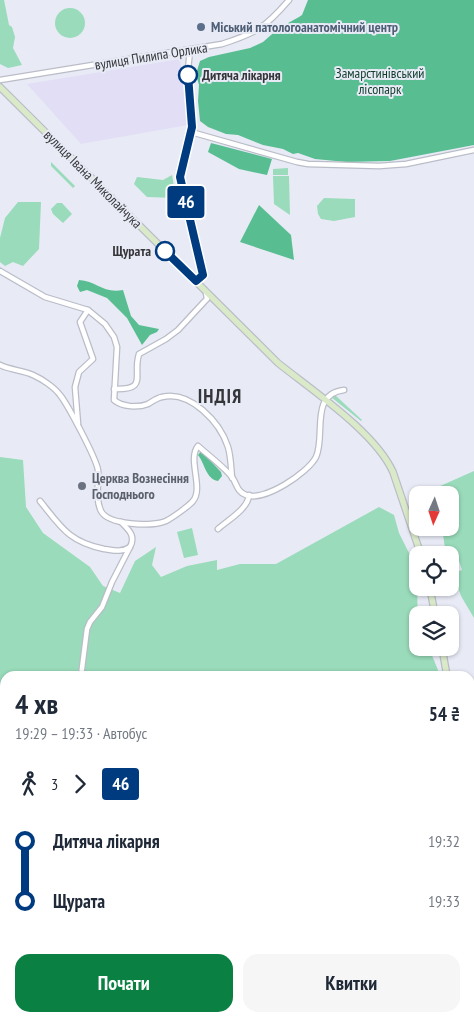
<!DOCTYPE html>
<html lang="uk">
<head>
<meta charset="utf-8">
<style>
	:root { --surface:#fff; --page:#f6f6f7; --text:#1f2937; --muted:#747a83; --accent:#0b8043 }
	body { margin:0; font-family:"PT Sans Narrow",sans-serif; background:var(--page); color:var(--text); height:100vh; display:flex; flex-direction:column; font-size:19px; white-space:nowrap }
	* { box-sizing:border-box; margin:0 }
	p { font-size:16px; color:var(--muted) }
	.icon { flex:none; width:28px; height:28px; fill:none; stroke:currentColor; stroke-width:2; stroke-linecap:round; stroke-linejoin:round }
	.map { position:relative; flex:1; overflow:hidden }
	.details { position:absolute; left:0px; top:671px; width:475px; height:351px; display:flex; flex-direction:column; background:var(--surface); border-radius:15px 15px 0 0; box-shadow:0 1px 4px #0004 }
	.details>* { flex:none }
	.badge { padding:0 10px; border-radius:4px; font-size:18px; line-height:32px }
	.needle { width:32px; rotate:183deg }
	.controls { position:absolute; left:409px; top:486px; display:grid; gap:10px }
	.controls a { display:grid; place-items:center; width:50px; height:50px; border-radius:10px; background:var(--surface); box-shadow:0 1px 4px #0004; font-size:25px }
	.map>.badge { position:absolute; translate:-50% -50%; box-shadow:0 0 0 2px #fff }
	.legs { display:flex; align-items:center; gap:8px; height:55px; padding:0 15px; font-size:16px }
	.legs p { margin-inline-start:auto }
	.summary { display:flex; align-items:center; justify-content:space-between; height:85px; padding:0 15px }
	h1 { font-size:28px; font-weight:800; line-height:38px }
	.action { display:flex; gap:10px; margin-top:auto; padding:10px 15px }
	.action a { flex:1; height:58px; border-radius:15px; background:var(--accent); color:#fff; font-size:20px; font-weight:800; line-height:58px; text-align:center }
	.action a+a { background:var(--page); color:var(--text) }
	ul { padding:0 15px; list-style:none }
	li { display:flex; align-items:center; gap:18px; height:60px; font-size:19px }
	li i { display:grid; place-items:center; width:8px; height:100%; margin:0 6px; background:currentColor }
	li i::after { content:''; width:12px; height:12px; margin:-6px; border:4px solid; border-radius:50%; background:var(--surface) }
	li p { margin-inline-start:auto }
	li:first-child i { background:linear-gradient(#0000 50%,currentColor 0) }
	li:last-child i { background:linear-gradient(currentColor 50%,#0000 0) }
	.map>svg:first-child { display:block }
	.industrial { fill:#e1def5 }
	.green { fill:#99dbba }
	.forest { fill:#58be91 }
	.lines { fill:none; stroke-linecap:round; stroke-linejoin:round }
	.street-casing { stroke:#babdc7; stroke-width:7 }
	.secondary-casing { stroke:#babdc7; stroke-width:8 }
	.street { stroke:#fff; stroke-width:4.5 }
	.secondary { stroke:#daeac9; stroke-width:5.5 }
	.line-1-casing { stroke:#fff; stroke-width:11 }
	.line-1 { stroke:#003b80; stroke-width:8 }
	.service-dot { fill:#5c6f8a; stroke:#e8ebf6; stroke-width:2 }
	.stop-1-dot { fill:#fff; stroke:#003b80; stroke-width:2.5 }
	.worship-dot { fill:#6b7280; stroke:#e8ebf6; stroke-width:2 }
	.labels { text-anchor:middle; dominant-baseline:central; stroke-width:4; stroke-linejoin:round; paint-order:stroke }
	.service-label { font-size:14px; font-weight:bold; fill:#4e5e75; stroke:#e8ebf6; text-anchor:start }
	.street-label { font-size:14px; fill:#35363a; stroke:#e8ebf6 }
	.park-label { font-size:14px; fill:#103c2a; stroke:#e8ebf6 }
	.stop-label { font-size:14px; font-weight:bold; fill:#35363a; stroke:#e8ebf6; text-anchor:start }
	.worship-label { font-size:14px; font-weight:bold; fill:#5b616d; stroke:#e8ebf6; text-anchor:start }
	.district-label { font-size:19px; font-weight:bold; letter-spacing:1px; fill:#35363a; stroke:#e8ebf6 }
</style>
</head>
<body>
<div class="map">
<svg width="474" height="1022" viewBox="0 0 474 1022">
	<rect width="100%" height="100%" fill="#e8ebf6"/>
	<path class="industrial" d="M180,59L188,125L81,144L27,84Z"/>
	<g class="green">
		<path d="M0,0H4L9,25L12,27L15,37L13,48L22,65L8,68L0,64Z"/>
		<circle cx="70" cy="23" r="15"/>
		<path d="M51,162L75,186L73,188L51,166Z"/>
		<path d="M288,168V175H273V169Z"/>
		<path d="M172,175L176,198L147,197L134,184L137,177L163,180Z"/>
		<path d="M273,176H289L290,215L274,204Z"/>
		<path d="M324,198L355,199V217L334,221L321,219L318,214L317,206Z"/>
		<path d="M18,202H41L39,249L23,266L13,262L5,266L0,262V238L5,218Z"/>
		<path d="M57,203H62L72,214L63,223L53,214L51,209Z"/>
		<path d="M335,395L362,420L361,421L331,397Z"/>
		<path d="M0,457L23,460L26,507L43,533L90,567L103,586L120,593L135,561L156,547L152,565L161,577L187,566L217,560V570L240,564H276L379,507L394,515L399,533L417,569L418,648H429L440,675L5,676V1018H470V769L474,770V1022H0Z"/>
		<path d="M474,471V618L461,596L453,573L462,570L458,558L450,560V555H446L442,528H450V495H439L438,487Z"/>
		<path d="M192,528L198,555L184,558L177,532Z"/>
	</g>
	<g class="forest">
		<path d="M308,0H474V145L390,161L346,162L315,159L298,153L293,154L283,149L263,145L238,135L226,134L208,127L200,121L198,101L199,85L196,74L200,61L209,57L250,48L263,42L279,28L299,17L302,15Z"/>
		<path d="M211,143L272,159L267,175L239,169L208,152Z"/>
		<path d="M259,205L291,235L294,260L240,242Z"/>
		<path d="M79,280C97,281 103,294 123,290L131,316L139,325L159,329L157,332L150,335L142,345L127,318L107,298L87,290L80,292L77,286Z"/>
		<path d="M201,451L221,472L222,476L218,481C206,479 205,464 198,455Z"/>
	</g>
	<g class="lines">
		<g class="street-casing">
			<g id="street">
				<path d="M190,50L188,70L192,127L180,177L203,275L196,281"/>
				<path d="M0,80L222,44C256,33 265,28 289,0"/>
				<path d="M191,132L297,162L308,164L379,166L406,164L474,150"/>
				<path d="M0,271L45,297L88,310L105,324L114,337L117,347L114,400C122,407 138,408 148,404C152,402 156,398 162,397C190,390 220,422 228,447C231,457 231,468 232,478"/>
				<path d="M0,365C10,370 22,370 33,375C42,379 54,387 60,395C68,405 96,458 98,470C99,483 95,499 101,511C108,525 152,527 166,521C172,518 189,506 193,501C204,488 187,459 198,446C209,456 223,466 232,477C237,484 237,492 246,495C264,502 308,473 316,457C326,436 309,394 344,390"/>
				<path d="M114,389C149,390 132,376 139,354L166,339L178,330L204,302L207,299L206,293"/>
				<path d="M78,424L75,387L79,372L93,359L80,322L88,310"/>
				<path d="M40,501C61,527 69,542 104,549C113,550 121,553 130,547C136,536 129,530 121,522"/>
				<path d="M218,529C228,520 248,509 249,495"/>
				<path d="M81,676L87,629L90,622L102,607L112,582L130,547"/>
				<path d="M0,692L5,693"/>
				<path d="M391,1022L393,1018"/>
			</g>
		</g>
		<g class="secondary-casing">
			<g id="secondary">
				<path d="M0,87L278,363C313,391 375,432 393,472L421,555"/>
				<path d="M430,588L435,615"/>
				<path d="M442,648L447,676"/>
				<path d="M470,747L474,753"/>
				<path d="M470,763L474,765"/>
			</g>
		</g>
		<use href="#street" class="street"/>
		<use href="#secondary" class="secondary"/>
	</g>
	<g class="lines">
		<g class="line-1-casing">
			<path id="line-1" d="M165,251L196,281L203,275L180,177L192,127L188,75"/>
		</g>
		<use href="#line-1" class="line-1"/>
	</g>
	<circle class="service-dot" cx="201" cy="27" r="5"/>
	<g class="stop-1-dot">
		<circle cx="188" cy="75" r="9"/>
		<circle cx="165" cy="251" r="9"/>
	</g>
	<circle class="worship-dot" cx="82" cy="486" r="5"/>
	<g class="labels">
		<g class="service-label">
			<text x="211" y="27">Міський патологоанатомічний центр</text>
		</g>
		<g class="street-label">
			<text transform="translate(151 56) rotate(-9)">вулиця Пилипа Орлика</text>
			<text transform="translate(93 179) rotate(45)">вулиця Івана Миколайчука</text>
		</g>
		<g class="park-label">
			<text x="380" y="73">Замарстинівський<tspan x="380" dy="16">лісопарк</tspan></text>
		</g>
		<g class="stop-label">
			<text x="202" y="75">Дитяча лікарня</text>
			<text x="151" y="251" text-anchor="end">Щурата</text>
		</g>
		<g class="worship-label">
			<text x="92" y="478">Церква Вознесіння<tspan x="92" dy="16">Господнього</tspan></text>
		</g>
		<g class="district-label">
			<text x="220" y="396">ІНДІЯ</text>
		</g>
	</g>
</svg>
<div class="controls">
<a><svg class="needle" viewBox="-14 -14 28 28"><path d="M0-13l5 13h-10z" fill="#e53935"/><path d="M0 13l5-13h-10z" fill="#747a83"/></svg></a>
<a><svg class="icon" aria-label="locate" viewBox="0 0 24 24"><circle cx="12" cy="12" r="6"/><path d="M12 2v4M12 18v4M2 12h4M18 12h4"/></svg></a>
<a><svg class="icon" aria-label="layers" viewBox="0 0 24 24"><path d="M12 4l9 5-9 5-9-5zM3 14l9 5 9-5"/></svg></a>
</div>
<b class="badge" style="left:186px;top:202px;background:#003b80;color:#fff">46</b>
<section class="details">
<div class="summary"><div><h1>4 хв</h1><p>19:29 – 19:33 · Автобус</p></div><b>54 ₴</b></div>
<div class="legs"><svg class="icon" aria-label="walk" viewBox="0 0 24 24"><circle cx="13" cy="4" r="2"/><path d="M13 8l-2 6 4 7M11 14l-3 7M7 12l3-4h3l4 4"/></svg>3<svg class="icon" aria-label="forward" viewBox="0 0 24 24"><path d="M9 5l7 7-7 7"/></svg><b class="badge" style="background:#003b80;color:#fff">46</b></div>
<ul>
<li><i style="color:#003b80"></i><b>Дитяча лікарня</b><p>19:32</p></li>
<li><i style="color:#003b80"></i><b>Щурата</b><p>19:33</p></li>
</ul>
<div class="action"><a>Почати</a><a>Квитки</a></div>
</section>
</div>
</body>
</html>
